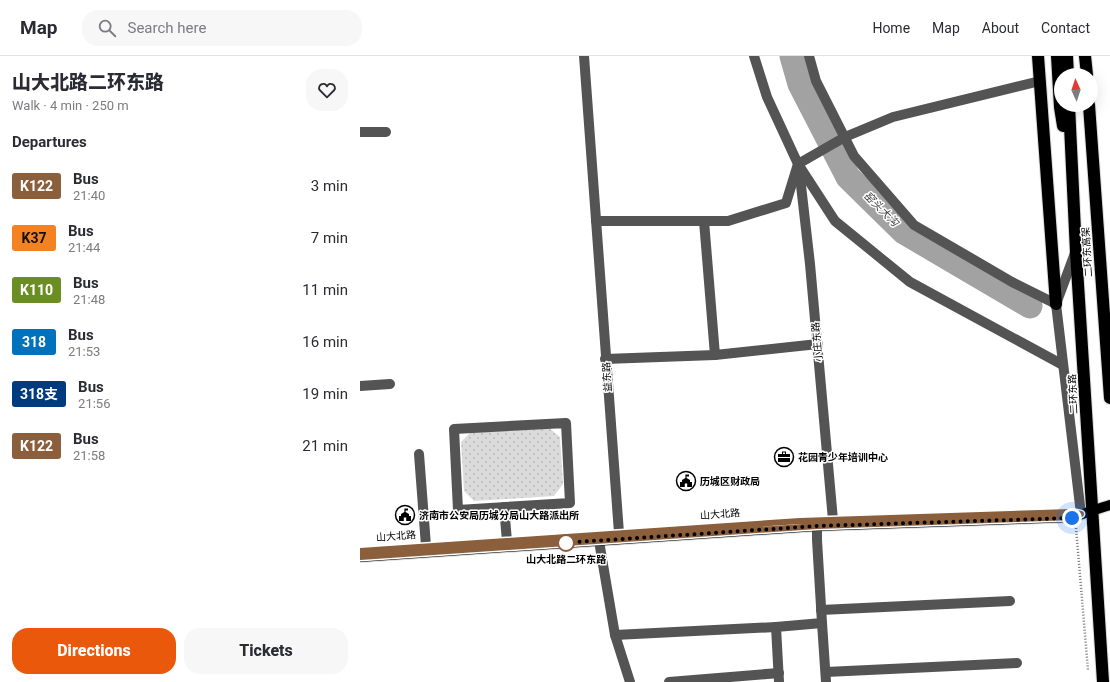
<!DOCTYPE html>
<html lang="en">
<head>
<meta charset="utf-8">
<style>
	:root { --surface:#fff; --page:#f7f7f7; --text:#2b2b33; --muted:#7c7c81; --line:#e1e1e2; --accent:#ea580c }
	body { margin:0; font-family:Roboto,"Noto Sans SC",sans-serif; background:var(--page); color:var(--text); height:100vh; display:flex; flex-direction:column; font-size:15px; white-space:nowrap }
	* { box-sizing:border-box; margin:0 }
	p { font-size:13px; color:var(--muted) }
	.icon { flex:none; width:22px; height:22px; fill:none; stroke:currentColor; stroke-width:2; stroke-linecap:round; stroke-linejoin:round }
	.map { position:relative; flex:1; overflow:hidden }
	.drawer { display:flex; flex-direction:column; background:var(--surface); width:360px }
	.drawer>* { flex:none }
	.badge { padding:0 8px; border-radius:3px; font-size:14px; line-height:26px }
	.needle { width:26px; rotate:357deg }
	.fabs { position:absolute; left:694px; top:12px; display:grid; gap:8px }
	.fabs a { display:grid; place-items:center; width:44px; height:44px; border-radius:50%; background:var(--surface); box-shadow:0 4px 16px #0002; font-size:20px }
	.you { position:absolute; width:20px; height:20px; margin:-10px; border:3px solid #fff; border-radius:50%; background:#1a73e8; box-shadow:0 0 0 6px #1a73e833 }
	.map>.badge { position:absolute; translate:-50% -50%; box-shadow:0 0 0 2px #fff }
	h2 { padding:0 12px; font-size:15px; line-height:36px }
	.round { display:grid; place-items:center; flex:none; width:42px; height:42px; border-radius:16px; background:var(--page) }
	.head { display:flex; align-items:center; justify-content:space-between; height:68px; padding:0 12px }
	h1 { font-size:19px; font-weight:800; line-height:30px }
	.action { display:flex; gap:8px; margin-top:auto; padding:8px 12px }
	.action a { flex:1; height:46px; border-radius:16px; background:var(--accent); color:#fff; font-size:16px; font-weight:800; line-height:46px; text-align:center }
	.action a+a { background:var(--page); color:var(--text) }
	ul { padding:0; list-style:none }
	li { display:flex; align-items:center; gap:12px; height:52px; padding:0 12px }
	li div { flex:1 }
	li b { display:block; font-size:15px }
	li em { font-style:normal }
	li .badge { min-width:44px; font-weight:700; text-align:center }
	header { display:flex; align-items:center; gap:24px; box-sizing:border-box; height:56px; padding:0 20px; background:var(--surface); border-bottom:1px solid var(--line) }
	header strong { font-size:19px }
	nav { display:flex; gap:22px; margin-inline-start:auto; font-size:14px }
	.search { width:280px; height:36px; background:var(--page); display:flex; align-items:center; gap:10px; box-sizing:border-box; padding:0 14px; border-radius:16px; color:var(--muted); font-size:15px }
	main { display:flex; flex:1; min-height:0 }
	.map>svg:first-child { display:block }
	.park { fill:url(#park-dots) }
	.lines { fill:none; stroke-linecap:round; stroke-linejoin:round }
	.river { stroke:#a2a2a2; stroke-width:25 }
	.major-casing { stroke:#dbdbdb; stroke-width:12 }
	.highway-casing { stroke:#dbdbdb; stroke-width:14 }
	.path { stroke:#767676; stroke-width:2.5; stroke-dasharray:1 2; stroke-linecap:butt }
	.minor { stroke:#545454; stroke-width:10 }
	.major { stroke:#000; stroke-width:10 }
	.highway { stroke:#000; stroke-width:12 }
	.line-casing { stroke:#fff; stroke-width:9 }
	.line { stroke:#8b5e3c; stroke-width:6 }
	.walk { stroke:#000; stroke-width:4; stroke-dasharray:0 7.2 }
	.stop-dot { fill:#fff; stroke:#8b5e3c; stroke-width:2 }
	.labels { text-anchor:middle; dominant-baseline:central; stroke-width:3; stroke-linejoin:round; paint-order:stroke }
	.street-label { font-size:10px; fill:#000; stroke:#fff }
	.poi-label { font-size:10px; font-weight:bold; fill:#000; stroke:#fff; text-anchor:start }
	.stop-label { font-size:10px; font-weight:bold; fill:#000; stroke:#fff }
	.water-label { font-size:11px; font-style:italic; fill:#434343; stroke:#fff }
</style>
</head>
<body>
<header>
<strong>Map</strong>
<div class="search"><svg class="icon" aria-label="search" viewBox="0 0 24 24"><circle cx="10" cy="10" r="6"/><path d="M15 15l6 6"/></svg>Search here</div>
<nav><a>Home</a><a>Map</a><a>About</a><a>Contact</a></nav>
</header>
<main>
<section class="drawer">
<div class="head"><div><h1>山大北路二环东路</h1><p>Walk · 4 min · 250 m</p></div><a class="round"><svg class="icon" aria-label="heart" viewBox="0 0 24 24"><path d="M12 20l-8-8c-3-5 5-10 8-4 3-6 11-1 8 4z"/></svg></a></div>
<h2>Departures</h2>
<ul>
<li><span class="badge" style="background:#8b5e3c;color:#fff">K122</span><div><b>Bus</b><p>21:40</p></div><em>3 min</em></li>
<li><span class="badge" style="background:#f58220;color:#111">K37</span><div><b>Bus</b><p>21:44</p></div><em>7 min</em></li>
<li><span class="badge" style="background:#6b8e23;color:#fff">K110</span><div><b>Bus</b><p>21:48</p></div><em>11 min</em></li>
<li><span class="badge" style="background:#0072bc;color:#fff">318</span><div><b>Bus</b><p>21:53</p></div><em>16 min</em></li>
<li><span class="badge" style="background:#003b80;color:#fff">318支</span><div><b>Bus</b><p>21:56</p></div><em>19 min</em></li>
<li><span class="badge" style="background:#8b5e3c;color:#fff">K122</span><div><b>Bus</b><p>21:58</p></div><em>21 min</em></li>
</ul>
<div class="action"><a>Directions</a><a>Tickets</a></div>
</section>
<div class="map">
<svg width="750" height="626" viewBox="0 0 750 626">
	<defs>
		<pattern id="park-dots" width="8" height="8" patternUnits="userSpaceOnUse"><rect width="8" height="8" fill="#dbdbdb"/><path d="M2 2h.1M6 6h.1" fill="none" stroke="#bababa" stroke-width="1.8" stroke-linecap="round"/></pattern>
	</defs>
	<rect width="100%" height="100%" fill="#fff"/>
	<path class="park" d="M188,371L200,381L203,428L194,440L114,445L104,435L101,386L112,375Z"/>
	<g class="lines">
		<path class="river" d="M432,0L440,28L488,121L544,176L670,250"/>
		<g class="major-casing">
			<path id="major" d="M0,501L457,470L715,461C726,456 738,453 750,449"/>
		</g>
		<g class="highway-casing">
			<g id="highway">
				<path d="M678,0L696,248"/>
				<path d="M697,0L700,51L703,70"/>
				<path d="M707,0L708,19"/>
				<path d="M725,0L727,19"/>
				<path d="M709,49L716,196L743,626"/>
				<path d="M729,49L750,342"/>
			</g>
		</g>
		<path class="path" d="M716,472L728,614"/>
		<g class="minor">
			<path d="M224,0L259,477"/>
			<path d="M394,0L407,41L438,108L475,165L550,226L703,309"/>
			<path d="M449,0L456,25L494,100L554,169L652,226L696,248"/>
			<path d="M0,76H26"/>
			<path d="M439,112L450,208L473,464"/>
			<path d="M236,165H368L426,147L438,108L485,81L533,61L680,25"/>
			<path d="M344,165L355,299"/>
			<path d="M715,197L696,248L721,458"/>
			<path d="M245,303L355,299L458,288"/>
			<path d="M0,330L30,328"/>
			<path d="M206,367L210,447L98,454L94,373Z"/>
			<path d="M59,398L66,490"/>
			<path d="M144,451L147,485"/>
			<path d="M239,485L255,579L270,626"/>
			<path d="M461,554L650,545"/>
			<path d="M462,567L466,626"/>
			<path d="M255,579L416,571"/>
			<path d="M466,616L657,607"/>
			<path d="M309,626L419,617"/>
			<path d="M419,626L416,571L462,567L457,484V470"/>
		</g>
		<use href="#major" class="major"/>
		<use href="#highway" class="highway"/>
	</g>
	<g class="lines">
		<g class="line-casing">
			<path id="line" d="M0,495L440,465L710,456L721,458L715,461L457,470L0,501"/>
		</g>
		<use href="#line" class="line"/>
		<path class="walk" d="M206,487H202L457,470L712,462"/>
	</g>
	<defs>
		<g id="office-ring" transform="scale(1)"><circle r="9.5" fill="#fff" stroke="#000" stroke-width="1.5"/><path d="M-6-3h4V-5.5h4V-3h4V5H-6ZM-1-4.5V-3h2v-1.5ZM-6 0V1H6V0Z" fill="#000"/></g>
		<g id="civic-ring" transform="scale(1)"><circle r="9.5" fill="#fff" stroke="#000" stroke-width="1.5"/><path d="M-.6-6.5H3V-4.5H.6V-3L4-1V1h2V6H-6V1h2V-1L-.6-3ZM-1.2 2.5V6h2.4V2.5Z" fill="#000"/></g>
	</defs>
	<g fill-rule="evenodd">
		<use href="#office-ring" x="424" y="401"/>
		<use href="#civic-ring" x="326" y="425"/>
		<use href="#civic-ring" x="45" y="459"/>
	</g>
	<circle class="stop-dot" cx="206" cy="487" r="8"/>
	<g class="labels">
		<g class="street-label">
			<text transform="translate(727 196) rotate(-94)">二环东高架</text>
			<text transform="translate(457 286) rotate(-95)">小庄东路</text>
			<text transform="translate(247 321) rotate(-94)">益东路</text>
			<text transform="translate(713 338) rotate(-93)">二环东路</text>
			<text transform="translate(360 458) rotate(-4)">山大北路</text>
			<text transform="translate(36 480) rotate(-4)">山大北路</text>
		</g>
		<g class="poi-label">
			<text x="438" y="401">花园青少年培训中心</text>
			<text x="340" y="425">历城区财政局</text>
			<text x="59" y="459">济南市公安局历城分局山大路派出所</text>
		</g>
		<g class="stop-label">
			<text x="206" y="503">山大北路二环东路</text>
		</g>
		<g class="water-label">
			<text transform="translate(521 153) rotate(45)">窑头大沟</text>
		</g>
	</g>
</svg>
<div class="fabs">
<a><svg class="needle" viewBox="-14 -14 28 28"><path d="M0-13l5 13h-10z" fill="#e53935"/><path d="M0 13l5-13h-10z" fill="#7c7c81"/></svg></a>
</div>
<div class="you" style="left:712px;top:462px"></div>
</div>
</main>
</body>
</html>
